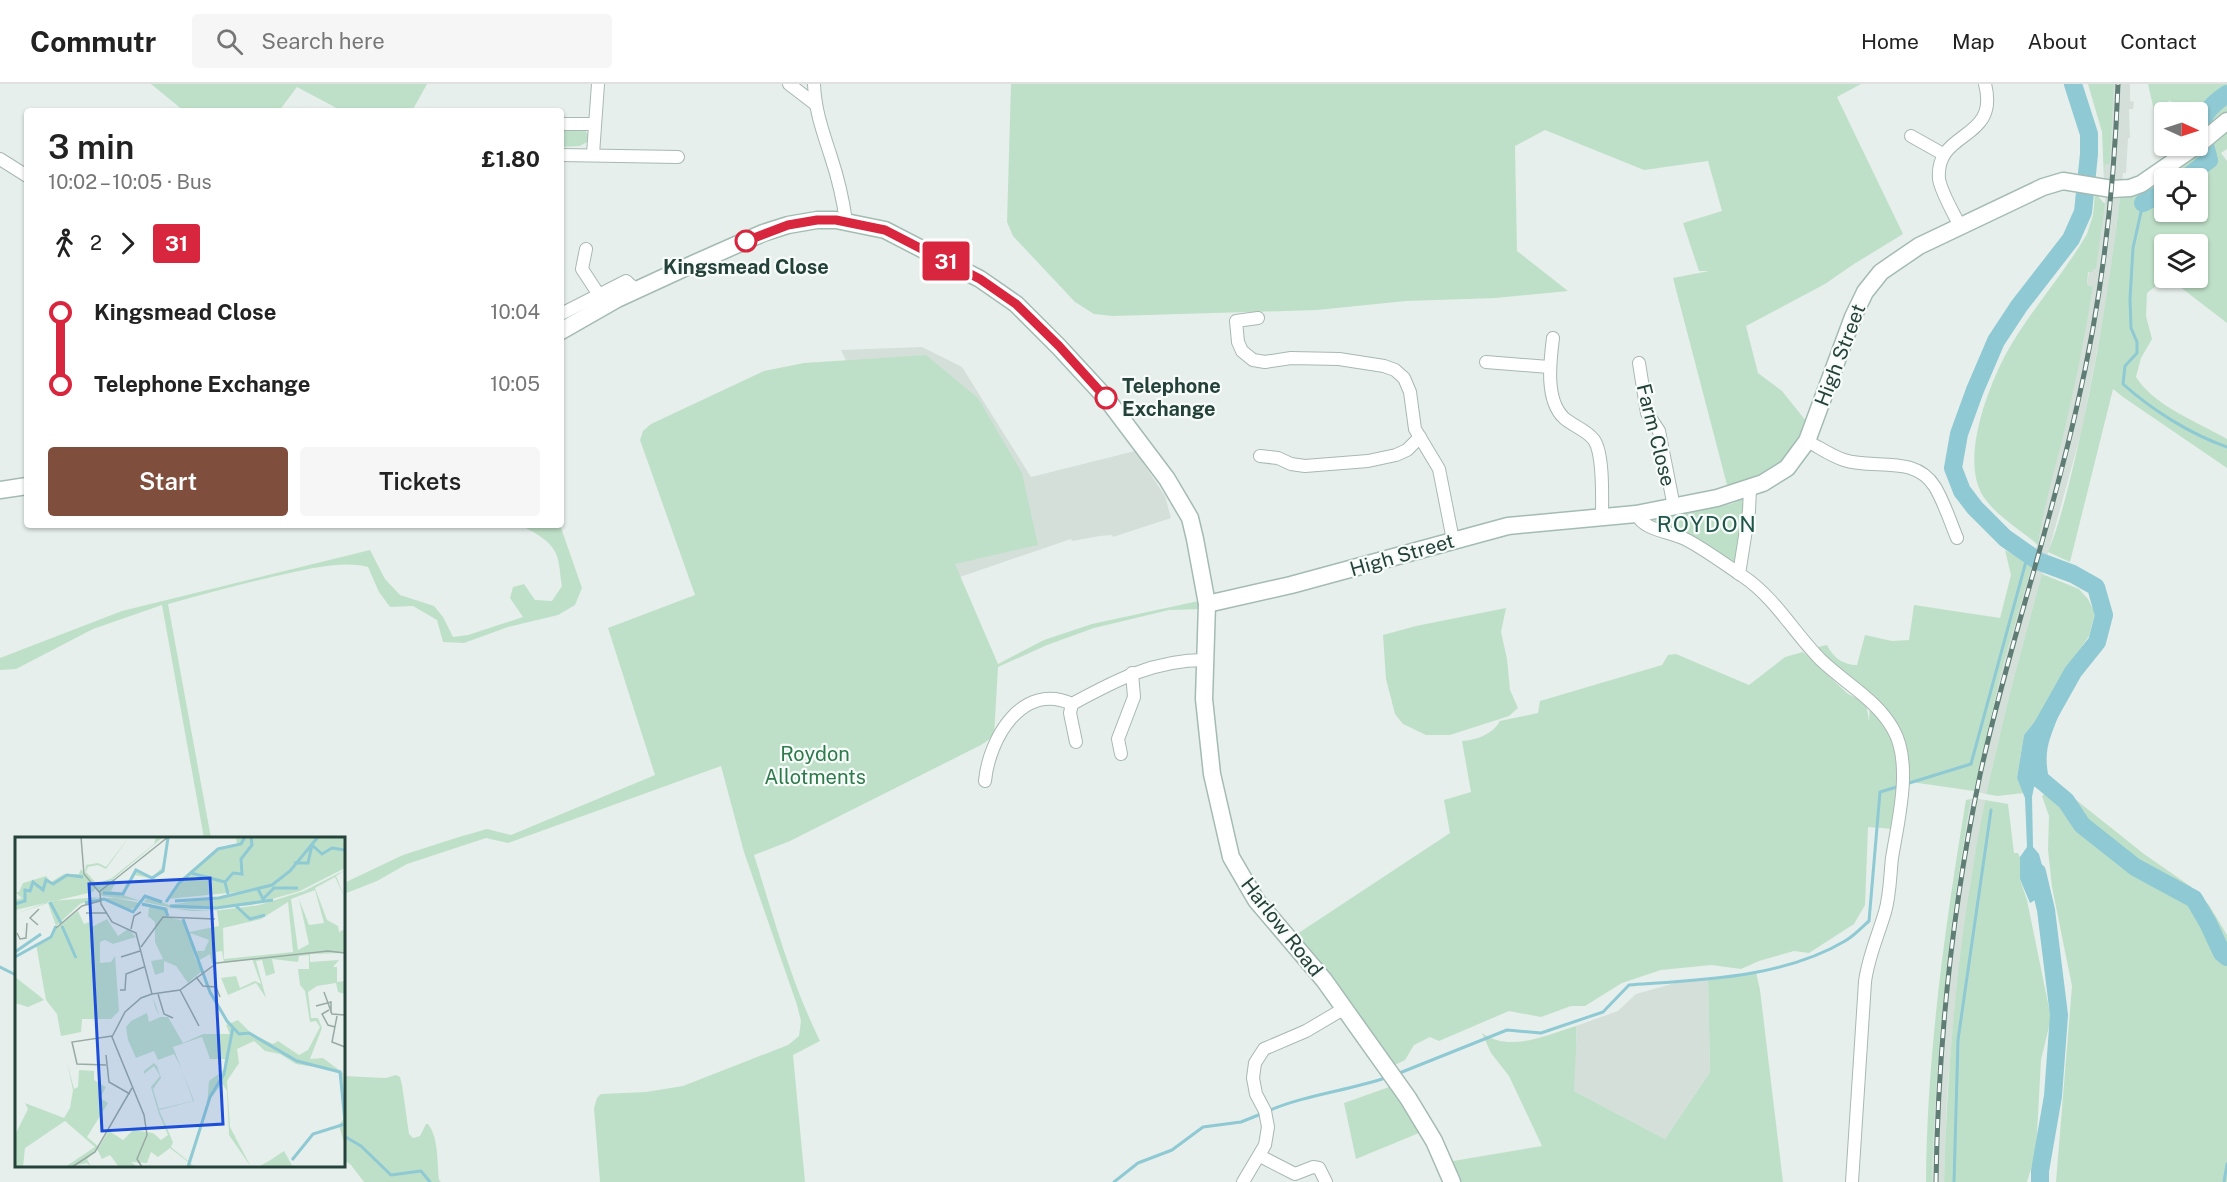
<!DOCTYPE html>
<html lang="en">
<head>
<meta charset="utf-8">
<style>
	:root { --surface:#fff; --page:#f6f6f6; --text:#222; --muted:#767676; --line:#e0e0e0; --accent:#804e3d }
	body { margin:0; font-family:"Public Sans",sans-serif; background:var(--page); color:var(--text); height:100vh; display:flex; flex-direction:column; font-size:22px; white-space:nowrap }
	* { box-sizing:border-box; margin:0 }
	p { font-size:20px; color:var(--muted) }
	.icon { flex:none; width:33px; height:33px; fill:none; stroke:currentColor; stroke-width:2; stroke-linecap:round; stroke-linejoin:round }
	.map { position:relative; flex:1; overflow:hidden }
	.details { position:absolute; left:24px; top:24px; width:540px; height:420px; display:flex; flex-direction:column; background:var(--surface); border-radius:6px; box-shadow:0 2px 4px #0004 }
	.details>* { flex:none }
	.badge { padding:0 12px; border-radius:4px; font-size:21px; line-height:39px }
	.needle { width:39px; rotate:93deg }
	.tools { position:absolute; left:2154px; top:18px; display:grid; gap:12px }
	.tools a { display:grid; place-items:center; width:54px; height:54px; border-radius:6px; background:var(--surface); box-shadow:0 2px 4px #0004; font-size:30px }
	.map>.badge { position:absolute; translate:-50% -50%; box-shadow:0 0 0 3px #fff }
	.legs { display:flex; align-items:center; gap:9px; height:66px; padding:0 24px; font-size:20px }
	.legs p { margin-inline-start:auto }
	.headline { display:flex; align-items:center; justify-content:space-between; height:102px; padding:0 24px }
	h1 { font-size:33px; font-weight:600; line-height:45px }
	.action { display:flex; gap:12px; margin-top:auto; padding:12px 24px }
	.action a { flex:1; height:69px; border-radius:6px; background:var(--accent); color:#fff; font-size:24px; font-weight:600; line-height:69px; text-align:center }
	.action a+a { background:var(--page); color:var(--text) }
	ul { padding:0 24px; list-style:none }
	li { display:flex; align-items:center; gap:21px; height:72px; font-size:22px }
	li i { display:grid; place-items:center; width:9px; height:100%; margin:0 8px; background:currentColor }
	li i::after { content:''; width:15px; height:15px; margin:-8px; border:4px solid; border-radius:50%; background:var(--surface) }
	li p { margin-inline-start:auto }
	li:first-child i { background:linear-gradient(#0000 50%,currentColor 0) }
	li:last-child i { background:linear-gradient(currentColor 50%,#0000 0) }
	header { display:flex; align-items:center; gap:36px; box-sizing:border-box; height:84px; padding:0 30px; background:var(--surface); border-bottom:2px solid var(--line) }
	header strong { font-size:28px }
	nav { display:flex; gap:33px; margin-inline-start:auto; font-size:21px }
	.search { width:420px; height:54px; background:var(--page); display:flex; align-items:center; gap:15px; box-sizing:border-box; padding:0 21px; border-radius:6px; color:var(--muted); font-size:22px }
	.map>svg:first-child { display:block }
	.built { fill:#d4dfda }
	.green { fill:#bfe0c8; fill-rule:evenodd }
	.water { fill:#8ec9d4 }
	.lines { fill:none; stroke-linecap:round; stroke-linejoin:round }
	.stream { stroke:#8ec9d4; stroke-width:3 }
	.river { stroke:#8ec9d4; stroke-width:18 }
	.street-casing { stroke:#a8b8b2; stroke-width:14 }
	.secondary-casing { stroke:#a4bbb3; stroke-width:19 }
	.street { stroke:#fff; stroke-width:12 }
	.secondary { stroke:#fff; stroke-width:16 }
	.rail-casing { stroke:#5f7d75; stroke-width:5 }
	.rail { stroke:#f7fbf9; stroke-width:3; stroke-dasharray:9; stroke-linecap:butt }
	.line-1-casing { stroke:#fff; stroke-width:14 }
	.line-1 { stroke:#d7263d; stroke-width:9 }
	.stop-1-dot { fill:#fff; stroke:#d7263d; stroke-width:3 }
	.labels { text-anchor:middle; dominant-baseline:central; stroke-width:4.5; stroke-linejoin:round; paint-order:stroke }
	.stop-label { font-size:20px; font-weight:bold; fill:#24423a; stroke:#f7fbf9 }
	.street-label { font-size:20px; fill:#24423a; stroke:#f7fbf9 }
	.park-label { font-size:20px; fill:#2d7a4b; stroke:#f7fbf9 }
	.quarter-label { font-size:22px; letter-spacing:1.5px; fill:#1f5548; stroke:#f7fbf9 }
	.inset-river { fill:none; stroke:#8ec9d4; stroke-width:3 }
	.inset-road { fill:none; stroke:#98aaa4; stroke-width:1.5 }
	.view { fill:#1d4ed8; fill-opacity:0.15; stroke:#1d4ed8; stroke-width:3 }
	.inset-edge { fill:none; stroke:#24423a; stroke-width:3 }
</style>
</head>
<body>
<header>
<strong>Commutr</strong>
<div class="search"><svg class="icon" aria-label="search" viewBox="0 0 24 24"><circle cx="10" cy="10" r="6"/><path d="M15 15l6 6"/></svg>Search here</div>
<nav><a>Home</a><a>Map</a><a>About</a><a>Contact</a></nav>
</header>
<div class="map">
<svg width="2227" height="1098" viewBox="0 0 2227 1098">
	<rect width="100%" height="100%" fill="#e6efeb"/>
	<g class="built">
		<path d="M2114,0H2130V17L2134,18L2133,25H2129L2130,54H2128L2126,89H2123L2122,98L2104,96L2105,79L2109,80Z"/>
		<path d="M2106,111L2120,113L2109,204L2082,345L2010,608L1986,710L1974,707L2003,581L2039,454L2041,437L2069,325L2093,202L2087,201L2089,187L2092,188Z"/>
		<path d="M922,263L962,283L1031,393L1135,367L1165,412L1171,434L1113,453L1112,451L1100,452L1072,457L1071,455L954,495L918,428L841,266Z"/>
		<path d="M1974,714L1985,716L1970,800L1955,920L1947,1010L1944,1098H1932L1935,1006L1942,912L1961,776L1971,715Z"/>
		<path d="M1708,895L1710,988L1665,1055L1574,1007V982L1577,953L1576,942L1618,927L1636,910L1675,899Z"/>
	</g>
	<g class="green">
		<path d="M151,0H427L412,27H342L297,3L279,27H184Z"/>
		<path d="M1011,0H1861L1837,13L1903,150L1854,180L1825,200L1746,242L1758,289L1782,307L1806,337C1803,348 1800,359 1793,368C1779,387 1750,398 1727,401L1673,194L1709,187H1699L1683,139L1722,127L1708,77L1644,86L1545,46L1515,62L1517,167L1568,207L1496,214L1406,217L1317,226L1113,232L1094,230L1075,218L1013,152L1007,138Z"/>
		<path d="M2088,0H2114L2110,80H2105L2104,96L2102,48Z"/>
		<path d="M2148,0H2227V34L2198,58V28H2175L2170,16L2155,31Z"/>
		<path d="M561,40L583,43L588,51L587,58L580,62L561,63Z"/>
		<path d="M2227,48V65L2221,69L2227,77V239L2175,199L2161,198L2147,209L2146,232L2152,255L2141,274L2136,293C2154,322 2198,338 2227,355V384L2123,313L2113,305L2070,478L2048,468C2061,436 2069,400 2077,366C2096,283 2110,199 2120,113C2136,115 2152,106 2164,97V128H2198V94H2167ZM2164,160H2198V194H2164Z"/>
		<path d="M2095,109L2105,120L2096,185H2093V188H2088L2087,201L2093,202C2085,254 2074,306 2062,357C2053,392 2043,426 2038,461C2020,445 1997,433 1983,412C1960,376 1988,303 2007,268C2030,227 2063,191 2087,150L2093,131Z"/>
		<path d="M926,271L978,314L1022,389L1038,461L955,480L998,580L1044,556L1092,540L1203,516L1204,525L1169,526L1094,544L1047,561L998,583L994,652L981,661L790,757L754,771C774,834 791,898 820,957L793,971L805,1098H600L594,1024L597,1014L601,1010L646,1008L683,1002L788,961L799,952L801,937L797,921L744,768L721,682L508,759L486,754L407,780L377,797L344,810V799L403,771L459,753L487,745L511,751L655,691L608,544L695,511L640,356L643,347L651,340L764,287L804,279Z"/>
		<path d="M1745,414L1735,481L1650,439V437L1731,420Z"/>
		<path d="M520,441H560L582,504L575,521L558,531L508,543L464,559L443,558L437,536L413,522L390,523L379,508L368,483C343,477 319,483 294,488C252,497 210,508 168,520L211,754H204L162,521L93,545L16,585L0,586V574L122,527L370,466L385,495L400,511L434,522L443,533L453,553L468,551L523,533L510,514L513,503L524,500L535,516L552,517L562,502C560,492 560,481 557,472C552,457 534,448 520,441Z"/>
		<path d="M2005,466L2032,481L2003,581L1974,707L1897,696L1894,745L1868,743L1865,821L1854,840L1809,869L1794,867L1759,877L1741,885L1711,881L1661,886L1622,899L1585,922H1571L1541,933L1509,927L1439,957L1430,953L1414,961L1405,976L1389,984L1294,852L1450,749L1444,716L1471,708L1462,657C1477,656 1493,650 1500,637L1538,629L1540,617L1662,581L1668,571L1676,570L1749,601L1785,573L1803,568L1848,610L1866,619L1869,637L1870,616L1809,565L1827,561C1833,574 1844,581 1857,581L1865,551L1892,557L1909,556L1914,521L2000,534L2011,491Z"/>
		<path d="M2042,490L2079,505L2088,515L2095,529L2089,552L2067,584L2047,622L2024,651L2017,694L2024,709L1997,712L1986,710L2010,608Z"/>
		<path d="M1506,524L1501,548L1507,575L1510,606L1518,624L1509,632L1450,651H1426L1403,640L1395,630L1386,595L1383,551L1416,542Z"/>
		<path d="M2056,700L2144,770L2190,802L2209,821L2227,851V1098H2056L2072,902L2052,803L2048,766L2049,732L2042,712Z"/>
		<path d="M1971,715C1949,842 1935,969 1932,1098H1926C1927,969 1945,842 1966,716Z"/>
		<path d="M1985,716L2008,720L2014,769H2018L2020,773V795L2027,816L2051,934L2041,976L2036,1068L2027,1098H1944C1947,970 1960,842 1985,716Z"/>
		<path d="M1756,888L1760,906L1783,1098H1454L1447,1078L1542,1062L1509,992L1491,969L1482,949C1510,969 1546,951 1576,942C1578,963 1574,985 1574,1007L1665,1055L1710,988L1708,895Z"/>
		<path d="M396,991L400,993L402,1001L409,1050L413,1054L420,1052L426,1040H428C439,1054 437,1079 439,1096L441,1098H364L351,1081L344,1076V992L386,994Z"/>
		<path d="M1392,1002L1419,1049L1356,1075L1344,1019Z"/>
	</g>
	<path class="water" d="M2047,622L2059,630C2049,657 2043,667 2049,695L2034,703L2032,713L2033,763L2039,770L2049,808L2030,819L2020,795V773L2027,763L2025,714L2017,694L2024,651Z"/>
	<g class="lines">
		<g class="stream">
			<path d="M2143,119L2133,164L2130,215L2131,244L2137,258V269L2125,282L2123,300C2152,326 2190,350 2227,363"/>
			<path d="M1906,700L1971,680L2028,470"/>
			<path d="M0,883L16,891"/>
			<path d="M1397,990L1507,946L1541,949L1603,928L1629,901C1699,896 1783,894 1845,857C1854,852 1862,843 1869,837L1880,708L1900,702"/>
			<path d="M1268,1027C1305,1011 1346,1007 1385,994"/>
			<path d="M344,1052L361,1062L391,1091L421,1087L430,1098"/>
			<path d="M1114,1098L1138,1079L1172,1066L1203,1043L1241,1038L1261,1030"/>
			<path d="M1954,1098L1958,956L1991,726"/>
			<path d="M2224,1098L2227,1080"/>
		</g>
		<g class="river">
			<path d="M2186,94L2209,76C2200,42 2195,32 2227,10"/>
			<path d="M2143,119L2164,108"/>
			<path d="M2041,645L2073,588L2097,558L2104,531L2096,503L2073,490L2038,477L2005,454L1975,424L1962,407L1953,384L1959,350L1975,306L1996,257L2019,222L2071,155L2083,128L2089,70V50L2073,0"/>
			<path d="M2029,686L2066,717L2082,741L2135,783L2194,815L2208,839L2222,869L2227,873"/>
			<path d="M2037,788L2046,826L2059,931L2053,1012L2040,1087V1098"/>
		</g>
		<g class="street-casing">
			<g id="street">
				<path d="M789,0L815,20"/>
				<path d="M814,0C815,27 823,48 831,73C838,94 843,116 846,137"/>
				<path d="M561,40H594"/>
				<path d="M1911,52L1943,70"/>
				<path d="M593,70L598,0"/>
				<path d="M561,71L678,73"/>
				<path d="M0,75L27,92"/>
				<path d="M1960,142C1954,130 1941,108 1939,95C1935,45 2000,58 1985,0"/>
				<path d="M586,165L582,185L599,211"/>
				<path d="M561,230L626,197L636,206"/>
				<path d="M1258,234L1236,237L1238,258L1242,267L1253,276L1265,278L1291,274L1339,275L1384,282L1395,286L1404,294L1410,308L1415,345L1439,385L1453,456"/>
				<path d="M1553,254C1550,278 1545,316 1564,334C1573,342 1587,346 1594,356C1604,370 1602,415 1602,433"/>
				<path d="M1486,278L1549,283"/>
				<path d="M1639,279L1647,329L1659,347L1674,423"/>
				<path d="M1807,357C1819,363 1831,372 1844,376C1874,386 1915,370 1935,403C1944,418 1950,437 1957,454"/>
				<path d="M1260,372L1278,374L1291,380L1305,382L1368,377L1396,371L1407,366L1420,353"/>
				<path d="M1636,430C1646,448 1670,447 1687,456C1706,466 1726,481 1744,493C1775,514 1795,550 1821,576C1845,599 1877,616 1893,645C1913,679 1898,737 1892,774C1890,792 1890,811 1885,828C1878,852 1868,873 1865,898L1852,1098"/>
				<path d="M1739,490L1749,427L1750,405"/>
				<path d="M1072,620L1070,629L1076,658"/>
				<path d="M1121,670L1118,655L1134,613L1132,589"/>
				<path d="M985,697C989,655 1022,597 1072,620C1116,596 1154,576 1205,576"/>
				<path d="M1260,1072L1295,1090L1313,1083L1319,1084L1326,1098"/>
				<path d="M1243,1098L1265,1061L1268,1043L1265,1027L1256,1010L1253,994L1255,979L1264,965L1306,947L1345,924"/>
			</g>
		</g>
		<g class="secondary-casing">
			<g id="secondary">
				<path d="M2198,61L2227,37"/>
				<path d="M561,247L617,215L693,180L763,149L788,141L817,136H836L885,146L980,195L1016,220L1059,263L1106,314L1167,395L1190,434L1195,455L1207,520L1204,615L1212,690L1231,773L1256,816L1324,896L1408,1014L1434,1057L1452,1098"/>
				<path d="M0,406L27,402"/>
				<path d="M1207,520L1291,501L1508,442L1636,430L1717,414L1763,399L1787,384L1807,357L1853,233L1865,208L1881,188L1919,162L2043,103L2063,97L2112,105L2130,104L2141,100L2196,62"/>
			</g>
		</g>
		<use href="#street" class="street"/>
		<use href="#secondary" class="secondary"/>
		<g class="rail-casing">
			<path id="rail" d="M1936,1098C1938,962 1952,825 1980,691C2007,567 2049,447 2077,322C2102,216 2114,109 2118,0"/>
		</g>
		<use href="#rail" class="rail"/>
	</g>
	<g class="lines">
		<g class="line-1-casing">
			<path id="line-1" d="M746,157L788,141L817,136H836L885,146L980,195L1016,220L1059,262L1106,314"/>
		</g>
		<use href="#line-1" class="line-1"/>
	</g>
	<g class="stop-1-dot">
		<circle cx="746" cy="157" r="10"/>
		<circle cx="1106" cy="314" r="10"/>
	</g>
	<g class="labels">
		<g class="stop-label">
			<text x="746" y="183">Kingsmead Close</text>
			<text x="1122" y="302" text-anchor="start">Telephone<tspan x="1122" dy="23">Exchange</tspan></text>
		</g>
		<g class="street-label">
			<text transform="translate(1840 271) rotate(-69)">High Street</text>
			<text transform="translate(1656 351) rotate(76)">Farm Close</text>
			<text transform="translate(1402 471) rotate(-16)">High Street</text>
			<text transform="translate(1282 843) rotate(52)">Harlow Road</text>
		</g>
		<g class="park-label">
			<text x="815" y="670">Roydon<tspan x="815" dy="23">Allotments</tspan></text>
		</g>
		<g class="quarter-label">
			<text x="1707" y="440">ROYDON</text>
		</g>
	</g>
	<g transform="translate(15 753)">
		<rect width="330" height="330" fill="#e6efeb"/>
		<path d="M114,0L91,32L83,28L73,30L71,35L82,47L97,41L139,7L141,0H148L98,42L101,45L96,54L107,56L119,34L137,40L151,27L139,42L120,38L108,58L126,64L87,59L70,37L71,28L83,26L91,30ZM221,0H330V31L285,54L236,68L182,72L158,71L129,65L133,59L154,68L244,53L152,62L176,34L202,14L222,8ZM66,32L81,51L78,55L0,73V63L7,61L0,55H4L8,46L31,39L36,45L49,37H64ZM330,33L321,39L330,61L320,40L300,51L312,83L323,89L324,95L330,92V79V116L295,117V125L324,123L318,130H322V145L330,144V157L323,155L321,146L302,149L293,155L296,181H303L307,191L295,222L308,221L328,236L330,309L324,288L329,281L324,234L281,227L265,217L250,214L239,204L222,212L224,226L212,244L215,290L236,330L214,298L212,254L207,246L194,264L176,316L174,326L181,330H172L173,325L155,311L143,320L136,315L132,326L116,325L122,330H104L95,318L87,322L82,312L72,322L76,330L72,326L50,330L80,310L50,284L10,311L8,330H0V298L13,272L10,266L49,281L55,271L58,253L52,225L59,252L63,250L64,233L79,234V243L91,250L85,261L93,266L72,300L84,310L94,294L108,303L118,293L138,296L146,303L153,298L144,277L136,250L145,239L139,229L129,237V234L139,226L142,229L146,241L138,252L144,272L178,264L167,233L159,217L143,223L139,214L121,221L113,203L111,190L116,184L132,176L134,185L145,180L140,170L137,158L145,180H153L168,206L188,197H215L211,188L223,183L237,197L258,207L263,204L284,218L293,213L305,190L301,184L295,185L290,154L285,148L283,132H294V118L284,119L283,125L257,122L260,136L251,139L247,123L241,124L251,161L241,146L213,158L206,141L221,139L225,151L240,144L246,147L237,122L209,125L207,114L201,115L202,126L197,127L195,117L183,124L182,114H189L194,103L175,96L180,121L187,134L173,146L161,129L149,124V135L140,138L136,124L148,122L140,105V85L133,79L134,70L127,69L128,66L153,71V80L169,84L174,95L204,89L202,74H177L154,71L198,74L244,68L289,54ZM300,53L309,86L294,88L284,62L294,107L283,113L276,62ZM273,65L278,115L209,122L208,91L246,82ZM187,200L195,222H210L209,233L194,244L192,269L173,324L156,310L158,305L144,273L179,264L158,210ZM85,60L65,67L41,89L33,66L0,77L36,64ZM87,61H100L126,66L115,73ZM63,74L69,87L74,85L77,90L92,82L103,99L113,92L121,100L98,107L90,103L85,105V126L96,125L100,119L104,174L96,182H67L66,195L46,199L42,177L31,163L21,107L37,101L41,91ZM0,140L22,157L29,163L13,170L0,166ZM269,314L278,330H243L254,324Z" fill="#bfe0c8" fill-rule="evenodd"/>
		<path class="inset-river" d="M279,26H293L297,8L307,17L317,11L330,13M176,36L210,45L213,57M210,45L218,36L227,37L226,22L237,8L236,0M243,52L248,62L259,51H283M88,56L108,57L121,33L137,41L148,34L153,1M160,64L204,61L257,48L275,34L303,0M35,65L46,86M151,65L164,46L203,12L226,7L230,0M70,66L89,62L118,75L130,59L147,65M0,67L10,64V53L15,54L18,45L28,53L31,43L38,47L52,38L68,40M127,67L150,72L153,79M155,69L201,71L258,63M221,69L235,82L250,78M168,82L195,155L212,184L224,197L234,196L282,224L325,235L330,285M47,89L61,121M0,115L26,97M0,120L36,100L41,89M277,323L298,297L330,287M173,330L195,260L209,237L218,190"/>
		<path class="inset-road" d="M66,0L69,37L85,56L86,67L97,85L121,96L137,157L126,161L110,175L97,200L129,278L132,298L122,322L127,330M84,55L153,0M71,76H91M23,88L15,81L24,72M41,91L67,69L85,64M116,92L119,79L126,75M2,96L5,102L11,101L12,86M126,110L148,80L200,82M106,120L125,114M181,140L188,149L201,150L205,160M105,153H110L111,137L129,130M165,153L184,189M309,155L317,177L330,178M137,157L165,153L202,126L313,114L330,116M143,157L149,177L158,181M301,169L316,165V176M314,173L307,177L313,188L320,190M322,179L317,205L330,210M91,218L94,245L115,257M91,228L62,227L57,205L97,199M57,330L80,315L117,251"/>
		<path class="view" d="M195,41L208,287L87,294L74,47Z"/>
		<rect width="330" height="330" class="inset-edge"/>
	</g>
</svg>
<div class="tools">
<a><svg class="needle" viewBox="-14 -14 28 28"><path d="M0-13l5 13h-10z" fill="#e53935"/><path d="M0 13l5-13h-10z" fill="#767676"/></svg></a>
<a><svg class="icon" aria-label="locate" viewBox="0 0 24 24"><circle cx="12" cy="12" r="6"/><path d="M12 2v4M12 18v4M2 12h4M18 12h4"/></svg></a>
<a><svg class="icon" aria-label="layers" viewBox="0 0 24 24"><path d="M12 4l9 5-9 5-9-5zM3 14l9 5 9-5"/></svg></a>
</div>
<b class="badge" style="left:946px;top:177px;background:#d7263d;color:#fff">31</b>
<section class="details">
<div class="headline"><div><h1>3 min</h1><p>10:02 – 10:05 · Bus</p></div><b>£1.80</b></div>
<div class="legs"><svg class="icon" aria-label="walk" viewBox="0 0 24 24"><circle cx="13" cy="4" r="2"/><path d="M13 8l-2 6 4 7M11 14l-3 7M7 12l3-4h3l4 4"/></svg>2<svg class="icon" aria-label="forward" viewBox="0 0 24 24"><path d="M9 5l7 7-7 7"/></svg><b class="badge" style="background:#d7263d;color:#fff">31</b></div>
<ul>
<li><i style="color:#d7263d"></i><b>Kingsmead Close</b><p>10:04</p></li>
<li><i style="color:#d7263d"></i><b>Telephone Exchange</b><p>10:05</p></li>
</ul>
<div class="action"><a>Start</a><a>Tickets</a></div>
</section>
</div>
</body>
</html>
